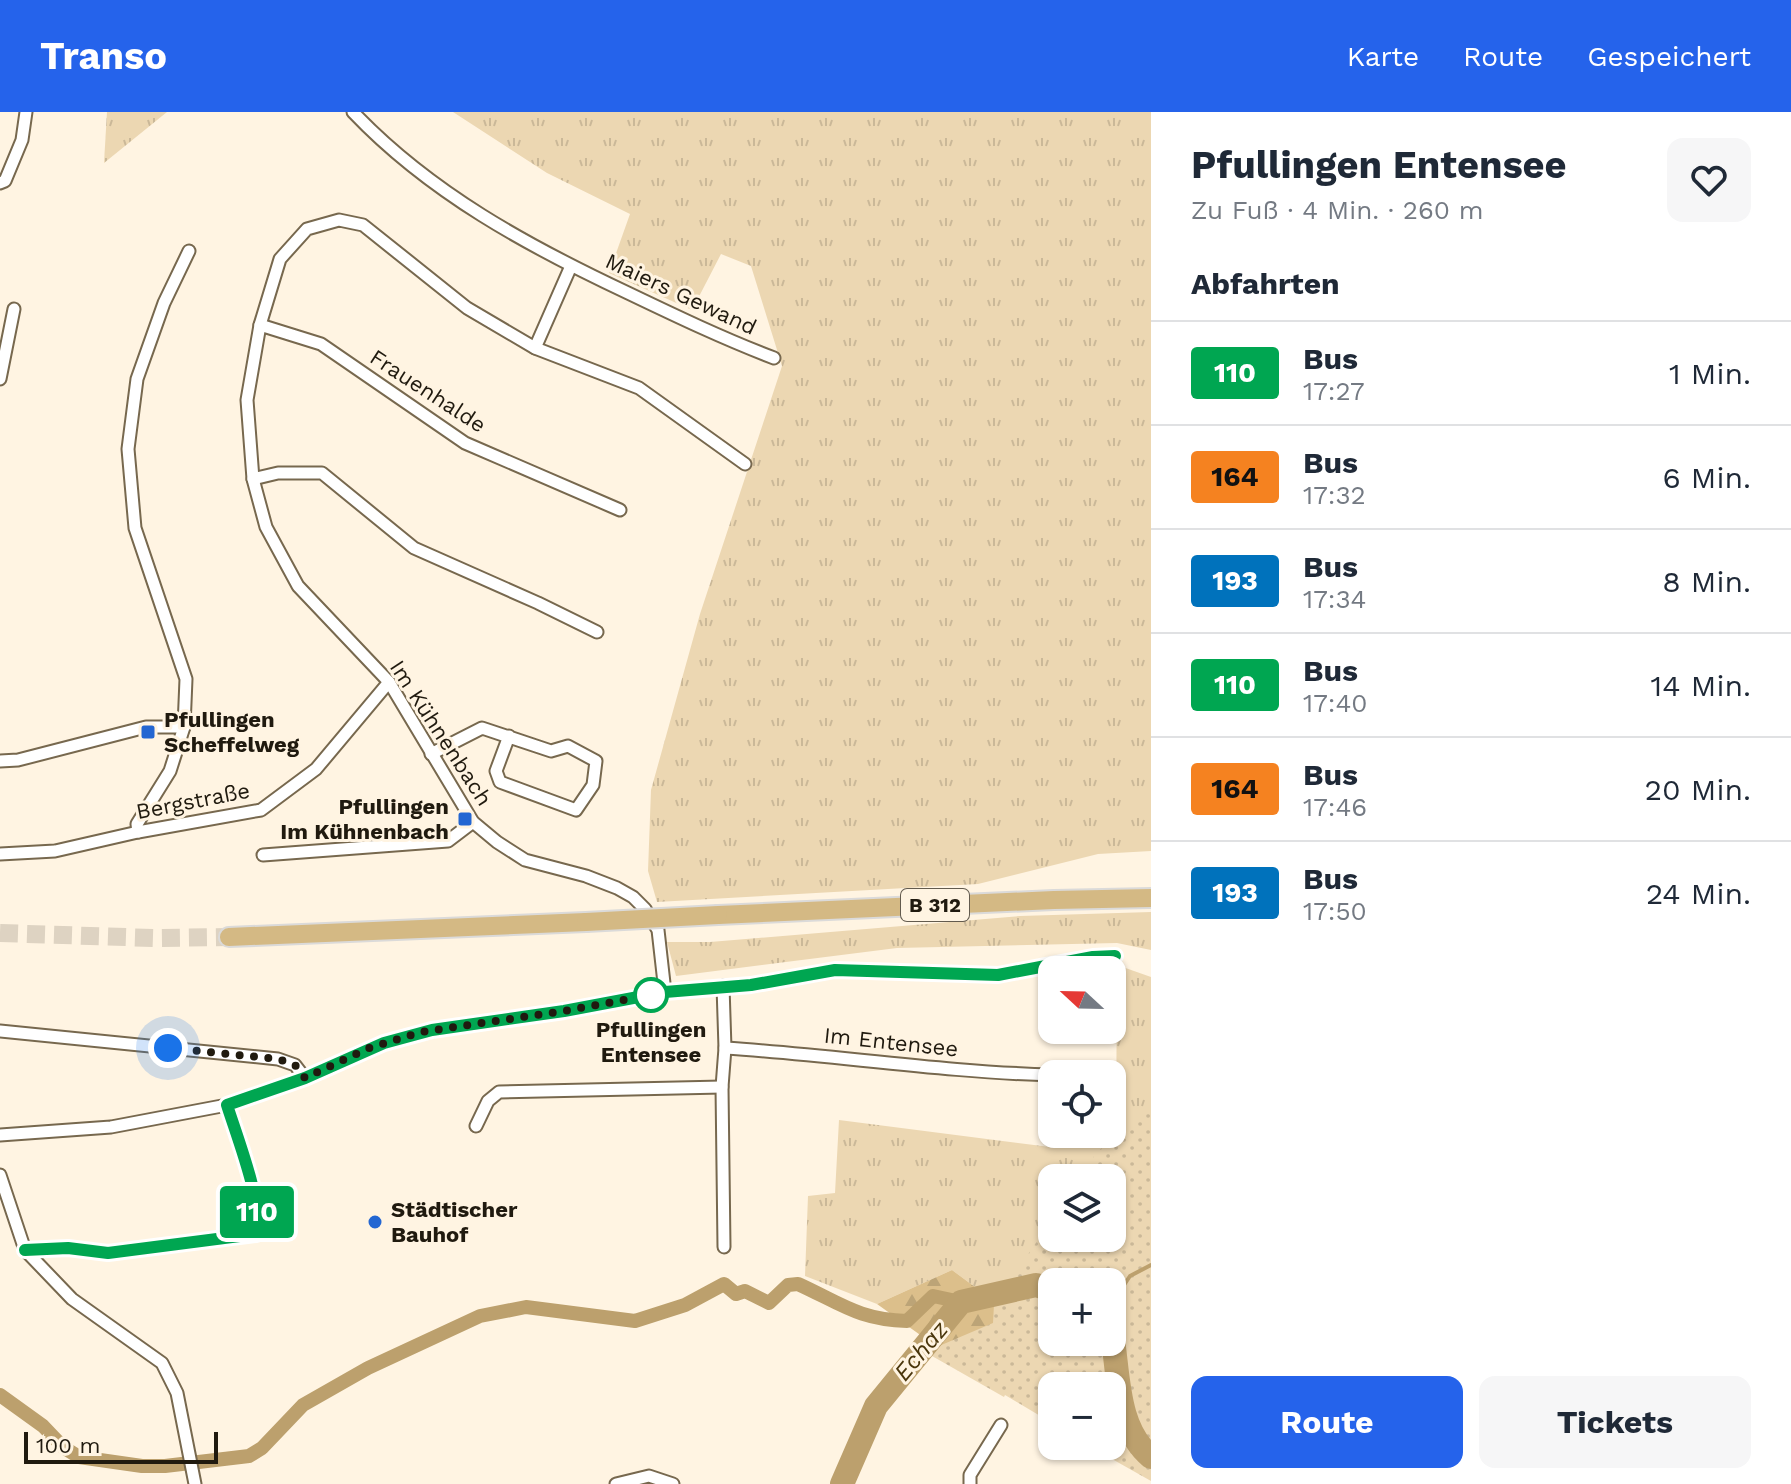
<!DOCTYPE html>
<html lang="de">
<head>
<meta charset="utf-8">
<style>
	:root { --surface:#fff; --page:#f6f6f7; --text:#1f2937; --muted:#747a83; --line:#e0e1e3; --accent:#2563eb }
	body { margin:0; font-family:"Work Sans",sans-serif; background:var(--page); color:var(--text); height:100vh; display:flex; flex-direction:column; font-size:30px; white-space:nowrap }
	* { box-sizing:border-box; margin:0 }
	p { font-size:26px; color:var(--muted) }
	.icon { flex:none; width:44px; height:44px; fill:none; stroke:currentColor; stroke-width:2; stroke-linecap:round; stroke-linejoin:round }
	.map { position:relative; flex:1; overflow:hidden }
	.sheet { display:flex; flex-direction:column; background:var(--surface); width:640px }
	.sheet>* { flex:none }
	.badge { padding:0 16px; border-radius:6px; font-size:28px; line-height:52px }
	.needle { width:52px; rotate:292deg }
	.controls { position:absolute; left:1038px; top:844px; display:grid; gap:16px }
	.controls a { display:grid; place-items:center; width:88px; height:88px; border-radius:16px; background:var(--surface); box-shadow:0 2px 6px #0004; font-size:40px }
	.scale { position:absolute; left:24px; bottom:20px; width:194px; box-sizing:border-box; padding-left:8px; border:4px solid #201a0f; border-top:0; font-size:22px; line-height:28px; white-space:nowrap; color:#201a0f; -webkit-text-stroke:6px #fff4e2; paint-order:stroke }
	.you { position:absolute; width:40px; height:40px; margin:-20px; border:6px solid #fff; border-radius:50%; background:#1a73e8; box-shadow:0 0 0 12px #1a73e833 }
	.map>.badge { position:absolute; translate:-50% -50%; box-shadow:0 0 0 4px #fff }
	h2 { padding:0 40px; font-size:30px; line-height:72px }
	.round { display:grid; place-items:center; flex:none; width:84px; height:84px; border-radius:16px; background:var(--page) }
	.headline { display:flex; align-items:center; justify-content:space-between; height:136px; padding:0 40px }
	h1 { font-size:38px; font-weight:700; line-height:60px }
	.button { display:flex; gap:16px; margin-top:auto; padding:16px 40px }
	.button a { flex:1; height:92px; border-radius:16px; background:var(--accent); color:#fff; font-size:32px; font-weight:700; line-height:92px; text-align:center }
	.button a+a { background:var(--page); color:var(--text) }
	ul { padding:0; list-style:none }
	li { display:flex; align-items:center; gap:24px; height:104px; padding:0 40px; border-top:2px solid var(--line) }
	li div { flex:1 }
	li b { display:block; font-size:30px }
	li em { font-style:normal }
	li .badge { min-width:88px; font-weight:700; text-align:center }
	header { display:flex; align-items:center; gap:48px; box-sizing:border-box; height:112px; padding:0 40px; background:var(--accent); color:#fff }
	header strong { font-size:38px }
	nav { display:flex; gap:44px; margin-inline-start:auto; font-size:28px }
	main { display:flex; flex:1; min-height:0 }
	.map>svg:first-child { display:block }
	.grass { fill:url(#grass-tufts); fill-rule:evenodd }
	.forest { fill:url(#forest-firs) }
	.park { fill:url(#park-dots); fill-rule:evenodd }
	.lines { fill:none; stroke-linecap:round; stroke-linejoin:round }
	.stream { stroke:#bca06d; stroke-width:4 }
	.canal { stroke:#bca06d; stroke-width:14 }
	.river { stroke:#bca06d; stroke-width:24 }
	.primary-tunnel { stroke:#ded3c2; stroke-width:18; stroke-dasharray:18 9; stroke-linecap:butt }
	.minor-casing { stroke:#77684e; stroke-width:15 }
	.primary-casing { stroke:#dbdad9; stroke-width:22 }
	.minor { stroke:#fff; stroke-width:11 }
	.primary { stroke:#d4b984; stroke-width:18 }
	.primary-bridge-casing { stroke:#dbdad9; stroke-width:22; stroke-linecap:butt }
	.primary-bridge { stroke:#d4b984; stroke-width:18 }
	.line-casing { stroke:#fff; stroke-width:18 }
	.line { stroke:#00a651; stroke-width:12 }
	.walk { stroke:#201a0f; stroke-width:8; stroke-dasharray:0 14.4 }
	.poi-dot { fill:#2366d2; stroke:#fff4e2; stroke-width:3 }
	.stop-dot { fill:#fff; stroke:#00a651; stroke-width:4 }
	.labels { text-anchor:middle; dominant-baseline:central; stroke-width:6; stroke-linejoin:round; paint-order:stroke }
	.shield { fill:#fff4e2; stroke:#635b4e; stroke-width:2 }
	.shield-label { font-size:20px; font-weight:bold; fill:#201a0f }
	.street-label { font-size:22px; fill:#201a0f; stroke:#fff4e2 }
	.poi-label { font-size:22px; font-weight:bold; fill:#201a0f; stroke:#fff4e2; text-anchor:start }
	.stop-label { font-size:22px; font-weight:bold; fill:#201a0f; stroke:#fff4e2 }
	.water-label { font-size:24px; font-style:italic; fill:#4a360c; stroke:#fff4e2 }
</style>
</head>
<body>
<header>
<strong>Transo</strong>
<nav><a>Karte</a><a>Route</a><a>Gespeichert</a></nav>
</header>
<main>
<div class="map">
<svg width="1151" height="1372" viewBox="0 0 1151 1372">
	<defs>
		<pattern id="grass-tufts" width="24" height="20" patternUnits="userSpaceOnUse" patternTransform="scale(2)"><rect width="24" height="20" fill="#ecd7b2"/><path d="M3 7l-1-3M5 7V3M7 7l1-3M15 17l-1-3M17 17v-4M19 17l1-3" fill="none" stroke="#cab898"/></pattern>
		<pattern id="forest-firs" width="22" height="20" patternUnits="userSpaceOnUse" patternTransform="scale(2)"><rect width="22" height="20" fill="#dcbf8b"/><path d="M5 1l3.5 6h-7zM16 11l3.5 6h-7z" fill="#bca477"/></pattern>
		<pattern id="park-dots" width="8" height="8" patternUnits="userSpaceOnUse" patternTransform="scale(2)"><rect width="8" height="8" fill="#ecd7b2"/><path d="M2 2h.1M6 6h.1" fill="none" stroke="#cab898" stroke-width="1.8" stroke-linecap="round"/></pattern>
	</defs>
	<rect width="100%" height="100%" fill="#fff4e2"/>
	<g class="grass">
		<path d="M107,0H167L104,51Z"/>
		<path d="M453,0H1151V739L1098,742L978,772L657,790L648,759L651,678L700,502L782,254L751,154L721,142L692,198L609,161L630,102L547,61Z"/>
		<path d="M1151,800V838L1117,831L897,836L676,864L667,830H710L1020,804Z"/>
		<path d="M1117,853L1151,865V1141L1042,1166L979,1178L952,1158L877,1192L805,1164L808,1084L835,1081L839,1008L1050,1035L1116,1026ZM1052,1066H1112V1126H1052Z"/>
	</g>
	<path class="forest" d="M1113,1157L1112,1274V1170H1052V1220L944,1240L877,1192L952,1158L979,1178Z"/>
	<path class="park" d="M1147,1001H1151V1369L1089,1334H1112V1274H1052V1311L1005,1283L1004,1285L925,1240L993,1211L994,1193L1052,1107V1126H1112V1066H1079L1097,1040ZM1052,1170H1112V1230H1052Z"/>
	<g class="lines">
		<path class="stream" d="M1112,1191L1130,1164L1151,1153"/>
		<path class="canal" d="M0,1283L43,1314L63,1335L79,1345L142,1354H165L249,1344L262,1336L303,1293L368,1256L480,1204L526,1195L635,1209L685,1193L724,1172L736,1182L745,1179L769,1191L788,1173L798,1172C840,1191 859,1208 907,1209L933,1184L961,1190"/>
		<g class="river">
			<path d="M1112,1221C1119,1263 1116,1316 1151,1345"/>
			<path d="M842,1372L876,1294L961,1190L1036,1173L1052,1178"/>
		</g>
		<path class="primary-tunnel" d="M0,821L153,826L229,825"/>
		<g class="minor-casing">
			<g id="minor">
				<path d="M353,0C430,81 528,134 628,181C676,204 724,227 774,246"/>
				<path d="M0,71L5,69L22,28L26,0"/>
				<path d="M260,213L321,232L465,331L620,398"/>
				<path d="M535,236L571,154"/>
				<path d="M0,267L14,197"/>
				<path d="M253,367L278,361H322L414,436L538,491L597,520"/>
				<path d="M431,642L482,616L551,639L568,634L596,649L593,673L576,698L500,670L496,659L509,624"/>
				<path d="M0,649L18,648L146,615H184"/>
				<path d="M138,720L137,712L170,659L184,615L186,567L135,416L128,337L137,267L164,191L189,139"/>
				<path d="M0,742L55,739L138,720L261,698L316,657L389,570"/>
				<path d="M263,743L448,729L473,710"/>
				<path d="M723,874L725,936L722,975L724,1135"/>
				<path d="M665,880L658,818L645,797L633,785L617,776L586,764L525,748L497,730L473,710L389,570L298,474L266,415L253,367L247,288L260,213L280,147L307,117L339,108L363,113L467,196L535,236L639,276L745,352"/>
				<path d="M0,919L278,947L295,953L305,966"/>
				<path d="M725,936C834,943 943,960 1052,963"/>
				<path d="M476,1014L488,989L499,980L722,975"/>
				<path d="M0,1023L111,1015L227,993L305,966L384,931L448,915L564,899L665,880L751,873L835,858L998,863L1093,845L1115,844"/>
				<path d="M0,1063L25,1138L72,1187L162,1251L177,1281L195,1372"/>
				<path d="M25,1138L68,1136L108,1141L256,1122C265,1096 236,1022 227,993"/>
				<path d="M616,1372L649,1364L673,1372"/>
				<path d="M970,1372V1363L1001,1313"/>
			</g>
		</g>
		<g class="primary-casing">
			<g id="primary">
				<path d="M718,803L1054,788L1151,786"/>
				<path d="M229,825L586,810"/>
			</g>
		</g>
		<use href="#minor" class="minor"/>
		<use href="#primary" class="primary"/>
		<g class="primary-bridge-casing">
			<path id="primary-bridge" d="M586,810L718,803"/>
		</g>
		<use href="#primary-bridge" class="primary-bridge"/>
	</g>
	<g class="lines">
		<g class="line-casing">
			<path id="line" d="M25,1138L68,1136L108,1141L256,1122C265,1096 236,1022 227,993L305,966L384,931L432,918L564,899L665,880L751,873L835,858L998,863L1093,845L1115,844"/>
		</g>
		<use href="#line" class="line"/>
		<path class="walk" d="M168,936L278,947L295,953L305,966L369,936L421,920L564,899L651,883"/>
	</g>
	<g class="poi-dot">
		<rect x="140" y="612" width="16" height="16" rx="4"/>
		<rect x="457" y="699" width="16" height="16" rx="4"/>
		<circle cx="375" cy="1110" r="8"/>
	</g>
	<circle class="stop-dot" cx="651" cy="883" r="16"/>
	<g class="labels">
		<rect class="shield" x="901" y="777" width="68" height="32" rx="6"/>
		<g class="shield-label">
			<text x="935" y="793">B 312</text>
		</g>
		<g class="street-label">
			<text transform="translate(681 182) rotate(25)">Maiers Gewand</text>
			<text transform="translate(428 279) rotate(33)">Frauenhalde</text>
			<text transform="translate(441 621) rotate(57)">Im Kühnenbach</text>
			<text transform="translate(193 689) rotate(-11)">Bergstraße</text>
			<text transform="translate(891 930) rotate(6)">Im Entensee</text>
		</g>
		<g class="poi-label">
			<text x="164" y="607">Pfullingen<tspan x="164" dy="25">Scheffelweg</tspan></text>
			<text x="449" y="694" text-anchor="end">Pfullingen<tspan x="449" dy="25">Im Kühnenbach</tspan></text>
			<text x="391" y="1097">Städtischer<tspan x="391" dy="25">Bauhof</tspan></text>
		</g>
		<g class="stop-label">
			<text x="651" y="917">Pfullingen<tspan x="651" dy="25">Entensee</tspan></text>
		</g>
		<g class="water-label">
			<text transform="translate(921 1239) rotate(-50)">Echaz</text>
		</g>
	</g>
</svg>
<div class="controls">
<a><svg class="needle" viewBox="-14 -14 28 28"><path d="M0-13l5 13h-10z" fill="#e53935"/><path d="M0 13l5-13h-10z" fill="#747a83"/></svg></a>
<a><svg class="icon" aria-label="locate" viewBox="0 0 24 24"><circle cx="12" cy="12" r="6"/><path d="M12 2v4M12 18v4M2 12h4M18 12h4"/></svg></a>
<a><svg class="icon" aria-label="layers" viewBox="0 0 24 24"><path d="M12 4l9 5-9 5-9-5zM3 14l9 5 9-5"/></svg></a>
<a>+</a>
<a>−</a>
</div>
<div class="scale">100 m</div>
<div class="you" style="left:168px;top:936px"></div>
<b class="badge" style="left:257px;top:1100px;background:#00a651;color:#fff">110</b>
</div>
<section class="sheet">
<div class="headline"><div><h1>Pfullingen Entensee</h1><p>Zu Fuß · 4 Min. · 260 m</p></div><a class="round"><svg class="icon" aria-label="heart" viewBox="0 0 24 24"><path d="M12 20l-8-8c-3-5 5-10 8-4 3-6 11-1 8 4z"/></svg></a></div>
<h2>Abfahrten</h2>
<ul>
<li><span class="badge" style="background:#00a651;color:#fff">110</span><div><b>Bus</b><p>17:27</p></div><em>1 Min.</em></li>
<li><span class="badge" style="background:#f58220;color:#111">164</span><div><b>Bus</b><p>17:32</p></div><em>6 Min.</em></li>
<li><span class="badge" style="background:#0072bc;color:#fff">193</span><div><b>Bus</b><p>17:34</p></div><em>8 Min.</em></li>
<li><span class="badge" style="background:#00a651;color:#fff">110</span><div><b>Bus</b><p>17:40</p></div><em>14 Min.</em></li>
<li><span class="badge" style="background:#f58220;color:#111">164</span><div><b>Bus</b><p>17:46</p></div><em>20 Min.</em></li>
<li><span class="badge" style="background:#0072bc;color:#fff">193</span><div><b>Bus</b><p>17:50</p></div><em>24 Min.</em></li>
</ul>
<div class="button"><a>Route</a><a>Tickets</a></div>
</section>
</main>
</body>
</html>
